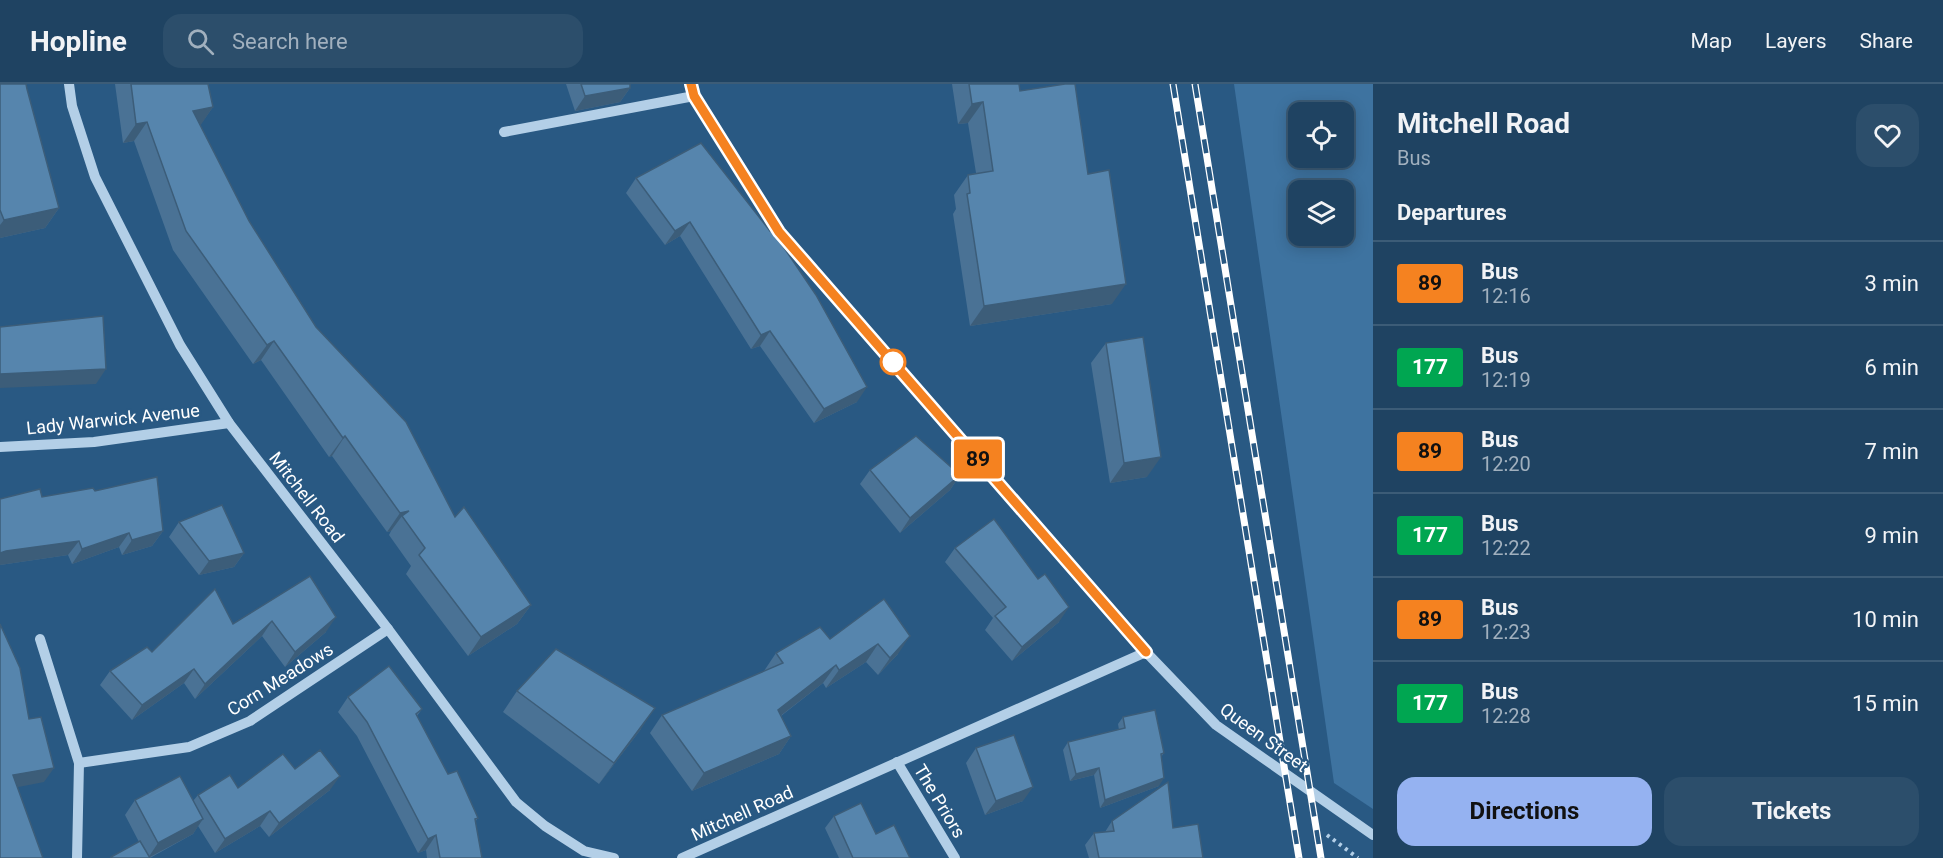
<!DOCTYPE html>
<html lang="en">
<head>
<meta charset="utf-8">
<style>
	:root { --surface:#1f4362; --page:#2c4e6b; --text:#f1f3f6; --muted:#a1b0be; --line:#3c5c77; --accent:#95b2f1 }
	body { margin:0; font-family:Roboto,sans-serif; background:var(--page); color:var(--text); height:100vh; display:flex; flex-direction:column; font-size:22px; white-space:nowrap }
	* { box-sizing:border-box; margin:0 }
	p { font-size:20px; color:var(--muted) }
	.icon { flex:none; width:33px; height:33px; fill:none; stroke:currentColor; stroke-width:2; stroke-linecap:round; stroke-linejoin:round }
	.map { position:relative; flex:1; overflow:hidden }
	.details { display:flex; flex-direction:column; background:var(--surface); width:570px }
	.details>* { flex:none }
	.badge { padding:0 12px; border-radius:4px; font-size:21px; line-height:39px }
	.fabs { position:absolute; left:1288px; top:18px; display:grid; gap:12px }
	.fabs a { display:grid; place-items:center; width:66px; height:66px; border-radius:12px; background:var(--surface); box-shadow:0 3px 15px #0003,0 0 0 2px var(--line); font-size:30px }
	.map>.badge { position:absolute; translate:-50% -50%; box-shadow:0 0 0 3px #fff }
	h2 { padding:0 24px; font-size:22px; line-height:54px }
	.round { display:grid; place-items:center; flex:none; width:63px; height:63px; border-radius:18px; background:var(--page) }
	.head { display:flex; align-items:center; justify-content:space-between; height:102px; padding:0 24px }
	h1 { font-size:28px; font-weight:700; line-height:45px }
	.primary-button { display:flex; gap:12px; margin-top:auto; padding:12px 24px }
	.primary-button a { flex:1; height:69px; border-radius:18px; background:var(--accent); color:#111; font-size:24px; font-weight:700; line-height:69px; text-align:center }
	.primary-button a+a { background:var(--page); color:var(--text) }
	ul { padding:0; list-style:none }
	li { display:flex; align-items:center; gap:18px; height:84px; padding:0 24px; border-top:2px solid var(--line) }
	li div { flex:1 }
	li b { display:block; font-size:22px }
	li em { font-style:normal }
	li .badge { min-width:66px; font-weight:700; text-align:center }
	header { display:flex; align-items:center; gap:36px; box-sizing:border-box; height:84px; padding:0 30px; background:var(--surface); border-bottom:2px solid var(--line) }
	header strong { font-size:28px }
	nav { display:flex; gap:33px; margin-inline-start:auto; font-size:21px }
	.search { width:420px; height:54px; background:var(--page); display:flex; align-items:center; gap:15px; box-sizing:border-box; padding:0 21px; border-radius:18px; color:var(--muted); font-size:22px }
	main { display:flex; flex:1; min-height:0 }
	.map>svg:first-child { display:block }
	.green { fill:#3e73a0; fill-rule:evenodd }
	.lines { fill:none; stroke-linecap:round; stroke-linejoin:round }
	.path { stroke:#b3cfe7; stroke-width:4; stroke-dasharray:3 4.5; stroke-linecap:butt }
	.minor { stroke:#b3cfe7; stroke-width:10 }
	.rail-casing { stroke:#fff; stroke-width:7 }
	.rail { stroke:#295983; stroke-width:4.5; stroke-dasharray:14; stroke-linecap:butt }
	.wall { fill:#4a7295 }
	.shaded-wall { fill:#3c5d79 }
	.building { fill:#5685ad; stroke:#3c5d79; stroke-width:1.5 }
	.line-casing { stroke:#fff; stroke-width:14 }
	.line { stroke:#f58220; stroke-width:9 }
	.stop-dot { fill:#fff; stroke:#f58220; stroke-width:3 }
	.labels { text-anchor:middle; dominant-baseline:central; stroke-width:4.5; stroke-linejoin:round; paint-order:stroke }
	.street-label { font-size:18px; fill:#fff; stroke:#295983 }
</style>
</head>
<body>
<header>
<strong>Hopline</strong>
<div class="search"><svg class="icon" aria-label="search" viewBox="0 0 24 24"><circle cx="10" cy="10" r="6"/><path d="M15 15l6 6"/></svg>Search here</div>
<nav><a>Map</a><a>Layers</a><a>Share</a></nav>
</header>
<main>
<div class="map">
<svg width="1373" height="774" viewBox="0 0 1373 774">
	<rect width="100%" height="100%" fill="#295983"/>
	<path class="green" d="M1234,0H1373V725L1334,699ZM1299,28H1344V74H1299ZM1299,106H1344V152H1299Z"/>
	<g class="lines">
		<path class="path" d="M1327,751L1358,774"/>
		<g class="minor">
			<path d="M69,0L72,22L95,93L180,261L229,339L388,545L516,718L545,742L584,767L614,774"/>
			<path d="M691,0L694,12L779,148L1146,568L1216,641L1373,751"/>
			<path d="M504,48L694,12"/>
			<path d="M0,363L94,358L229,339"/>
			<path d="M40,555L79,679L77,774"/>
			<path d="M897,678L955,774"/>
			<path d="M79,679L189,663L250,637L388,545"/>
			<path d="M682,774L1146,568"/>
		</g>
		<g class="rail-casing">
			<g id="rail">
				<path d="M1173,0L1299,774"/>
				<path d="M1195,0L1321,774"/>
			</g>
		</g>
		<use href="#rail" class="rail"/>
	</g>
	<g class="wall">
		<path d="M0,0L27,5L59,124L45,144L0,154Z"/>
		<path d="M115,0H208L213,23L200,41L249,137L316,243L455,433L531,521L517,540L468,572L406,490L411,482L389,451L391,447L387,448L332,372L329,373L261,276L253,280L173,166L134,57L123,59Z"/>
		<path d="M566,0H630V4L620,18L575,27Z"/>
		<path d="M952,0H1019L1020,7L1088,90L1112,220L970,242L953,130L956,125L954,111L968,91L976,89L968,39L958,40Z"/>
		<path d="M701,59L857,318L814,339L760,262L751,265L680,152L665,161L626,109L636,94Z"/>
		<path d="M1106,259L1147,393L1110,399L1091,279Z"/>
		<path d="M870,386L960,391L950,406L900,449L860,400Z"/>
		<path d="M95,407L163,447L152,462L122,471L119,463L72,480L68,471L0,481V415L42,413Z"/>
		<path d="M179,438L244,469L234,483L199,491L169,453Z"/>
		<path d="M955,464L1038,495L1059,538L1012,577L985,546L993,534L945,478Z"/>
		<path d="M310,492L326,548L285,583L262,552L195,615L184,599L132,636L100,601L110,587L152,568L233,540Z"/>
		<path d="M884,515L898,570L878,591L866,578L826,604L823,599L781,632L791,652L779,670L692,707L650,649L662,631L764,587L776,569L830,555Z"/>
		<path d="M517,607L641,645L599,700L503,628Z"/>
		<path d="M348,613L422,625L417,632L448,690L478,734L475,738L482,774H427L426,766L418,769L357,652L338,628Z"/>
		<path d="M1123,633L1164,669L1161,673L1159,702L1100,724L1094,691L1070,697L1063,666L1068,658L1119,646L1118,640Z"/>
		<path d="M976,664L1023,717L985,731L966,679Z"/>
		<path d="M295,685L330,706L269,753L260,742L215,769L198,742L193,750L150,774H110L139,758L125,731L135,716L193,717L198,711L238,704Z"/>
		<path d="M834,732L876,750L910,774H839L825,744Z"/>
		<path d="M1112,737L1203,774H1089L1085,761L1094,749L1105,748Z"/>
	</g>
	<g class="shaded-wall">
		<path d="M630,4L620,18L575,27L585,12Z"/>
		<path d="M983,18L968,39L958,40L972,20Z"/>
		<path d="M213,23L200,42L193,27Z"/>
		<path d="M147,38L134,57L123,59L136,40Z"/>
		<path d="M59,124L45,144L0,154V141L4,136Z"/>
		<path d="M690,138L680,152L665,161L675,147Z"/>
		<path d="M1126,200L1112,220L970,242L984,222Z"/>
		<path d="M770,247L760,262L751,265L761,251Z"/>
		<path d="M274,257L261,276L253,280L267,261Z"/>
		<path d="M106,285L96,300L0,304V290Z"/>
		<path d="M867,303L857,318L814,339L824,325Z"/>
		<path d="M345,352L332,372L329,373L343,354Z"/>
		<path d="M1161,373L1147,393L1110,399L1124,379Z"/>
		<path d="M960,391L950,406L900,449L910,434Z"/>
		<path d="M409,427L402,432L391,447L387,448L400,429Z"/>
		<path d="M163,447L152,462L122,471L132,456Z"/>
		<path d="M129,449L119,463L72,480L82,465Z"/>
		<path d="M79,457L68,471L0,481V469L6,467Z"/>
		<path d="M244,469L234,483L199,491L209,477Z"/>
		<path d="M531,521L517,540L468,572L481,553Z"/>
		<path d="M1069,523L1059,538L1012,577L1022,563Z"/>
		<path d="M336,533L326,548L285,583L295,568Z"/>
		<path d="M272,537L262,552L195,615L205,600Z"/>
		<path d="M910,552L898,570L878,591L890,574Z"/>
		<path d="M878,560L866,578L826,604L839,586Z"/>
		<path d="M836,581L823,599L766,643L778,626Z"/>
		<path d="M194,585L184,599L132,636L142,621Z"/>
		<path d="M655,624L641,645L599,700L614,679Z"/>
		<path d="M791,652L779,670L692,707L704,689Z"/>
		<path d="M54,684L44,698L3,706L13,691Z"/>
		<path d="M1099,684L1094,691L1070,697L1076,690Z"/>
		<path d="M340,692L330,706L269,753L279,739Z"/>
		<path d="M1164,694L1159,702L1100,724L1105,716Z"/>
		<path d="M1033,703L1023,717L985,731L996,717Z"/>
		<path d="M270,727L260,742L215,769L225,755Z"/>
		<path d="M203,735L193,750L148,774L158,759Z"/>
		<path d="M436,751L426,766L418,769L428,755Z"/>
	</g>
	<g class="building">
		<path d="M0,0H26L27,5L59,124L4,136L0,126Z"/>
		<path d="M131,0H208L213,23L193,27L249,137L316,243L406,338L455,433L464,423L531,521L481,553L419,471L425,464L402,432L409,427L400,429L345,352L343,354L274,257L267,261L186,147L147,38L136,40Z"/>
		<path d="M581,0H630V4L585,12Z"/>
		<path d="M969,0H1019L1020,7L1065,0H1075L1088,90L1109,86L1126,200L984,222L967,110L970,109L968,91L993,87L983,18L972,20Z"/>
		<path d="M701,59L770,147L772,146L816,211L867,303L824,325L770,247L761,251L690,138L675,147L636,94Z"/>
		<path d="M103,232L106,285L0,290V243Z"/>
		<path d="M1143,253L1161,373L1124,379L1106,259Z"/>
		<path d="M916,352L960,391L910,434L870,386Z"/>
		<path d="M157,393L163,447L132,456L129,449L82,465L79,457L6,467L0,469V415L40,405L42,413L93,404L95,407Z"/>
		<path d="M222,421L244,469L209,477L179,438Z"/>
		<path d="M994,435L1038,495L1045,490L1069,523L1022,563L995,532L1006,523L955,464Z"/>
		<path d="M310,492L336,533L295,568L272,537L205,600L194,585L142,621L110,587L147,563L152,568L215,505L233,540Z"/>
		<path d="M884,515L910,552L890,574L878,560L839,586L836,581L778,626L791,652L704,689L662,631L783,579L776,569L820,543L830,555Z"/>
		<path d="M0,540L20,584L29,635L41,633L54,684L13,691L43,774H0Z"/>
		<path d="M556,565L655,624L614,679L517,607Z"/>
		<path d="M389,582L422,625L416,630L448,690L457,687L478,734L475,735L482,774H440L436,751L428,755L367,638L348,613Z"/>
		<path d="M1155,626L1164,669L1161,670L1164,694L1105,716L1099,684L1076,690L1068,658L1125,644L1123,633Z"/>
		<path d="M1014,651L1033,703L996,717L976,664Z"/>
		<path d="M320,666L340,692L279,739L270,727L225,755L198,711L230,691L238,704L283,670L295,685Z"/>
		<path d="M180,692L203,735L158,759L135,716Z"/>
		<path d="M1168,698L1173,744L1198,740L1203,774H1099L1094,749L1114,747L1112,737Z"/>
		<path d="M861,719L876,750L894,741L910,774H853L834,732Z"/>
		<path d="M140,757L150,774H111V773Z"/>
	</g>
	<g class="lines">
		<g class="line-casing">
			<path id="line" d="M691,0L694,12L779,148L1146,568"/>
		</g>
		<use href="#line" class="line"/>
	</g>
	<circle class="stop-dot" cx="893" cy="278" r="12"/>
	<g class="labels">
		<g class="street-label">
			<text transform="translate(113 335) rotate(-6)">Lady Warwick Avenue</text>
			<text transform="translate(307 413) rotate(52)">Mitchell Road</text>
			<text transform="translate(280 595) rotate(-32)">Corn Meadows</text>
			<text transform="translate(1264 653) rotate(36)">Queen Street</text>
			<text transform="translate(940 717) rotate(59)">The Priors</text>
			<text transform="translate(742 729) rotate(-24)">Mitchell Road</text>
		</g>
	</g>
</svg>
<div class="fabs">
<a><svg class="icon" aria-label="locate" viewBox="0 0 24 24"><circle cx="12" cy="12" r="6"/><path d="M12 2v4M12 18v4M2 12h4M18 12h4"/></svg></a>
<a><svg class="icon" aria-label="layers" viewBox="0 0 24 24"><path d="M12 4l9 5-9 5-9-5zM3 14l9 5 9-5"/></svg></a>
</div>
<b class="badge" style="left:978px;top:375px;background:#f58220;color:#111">89</b>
</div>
<section class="details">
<div class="head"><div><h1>Mitchell Road</h1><p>Bus</p></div><a class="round"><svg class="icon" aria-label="heart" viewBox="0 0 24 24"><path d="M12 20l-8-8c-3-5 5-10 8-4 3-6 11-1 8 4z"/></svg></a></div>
<h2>Departures</h2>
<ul>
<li><span class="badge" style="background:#f58220;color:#111">89</span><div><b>Bus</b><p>12:16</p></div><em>3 min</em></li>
<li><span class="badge" style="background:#00a651;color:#fff">177</span><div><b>Bus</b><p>12:19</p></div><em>6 min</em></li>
<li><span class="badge" style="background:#f58220;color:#111">89</span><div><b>Bus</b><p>12:20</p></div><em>7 min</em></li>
<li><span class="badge" style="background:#00a651;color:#fff">177</span><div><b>Bus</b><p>12:22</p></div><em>9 min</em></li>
<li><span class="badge" style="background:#f58220;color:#111">89</span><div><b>Bus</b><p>12:23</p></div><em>10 min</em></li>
<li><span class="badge" style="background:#00a651;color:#fff">177</span><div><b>Bus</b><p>12:28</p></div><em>15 min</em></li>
</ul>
<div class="primary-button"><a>Directions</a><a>Tickets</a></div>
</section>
</main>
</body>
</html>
